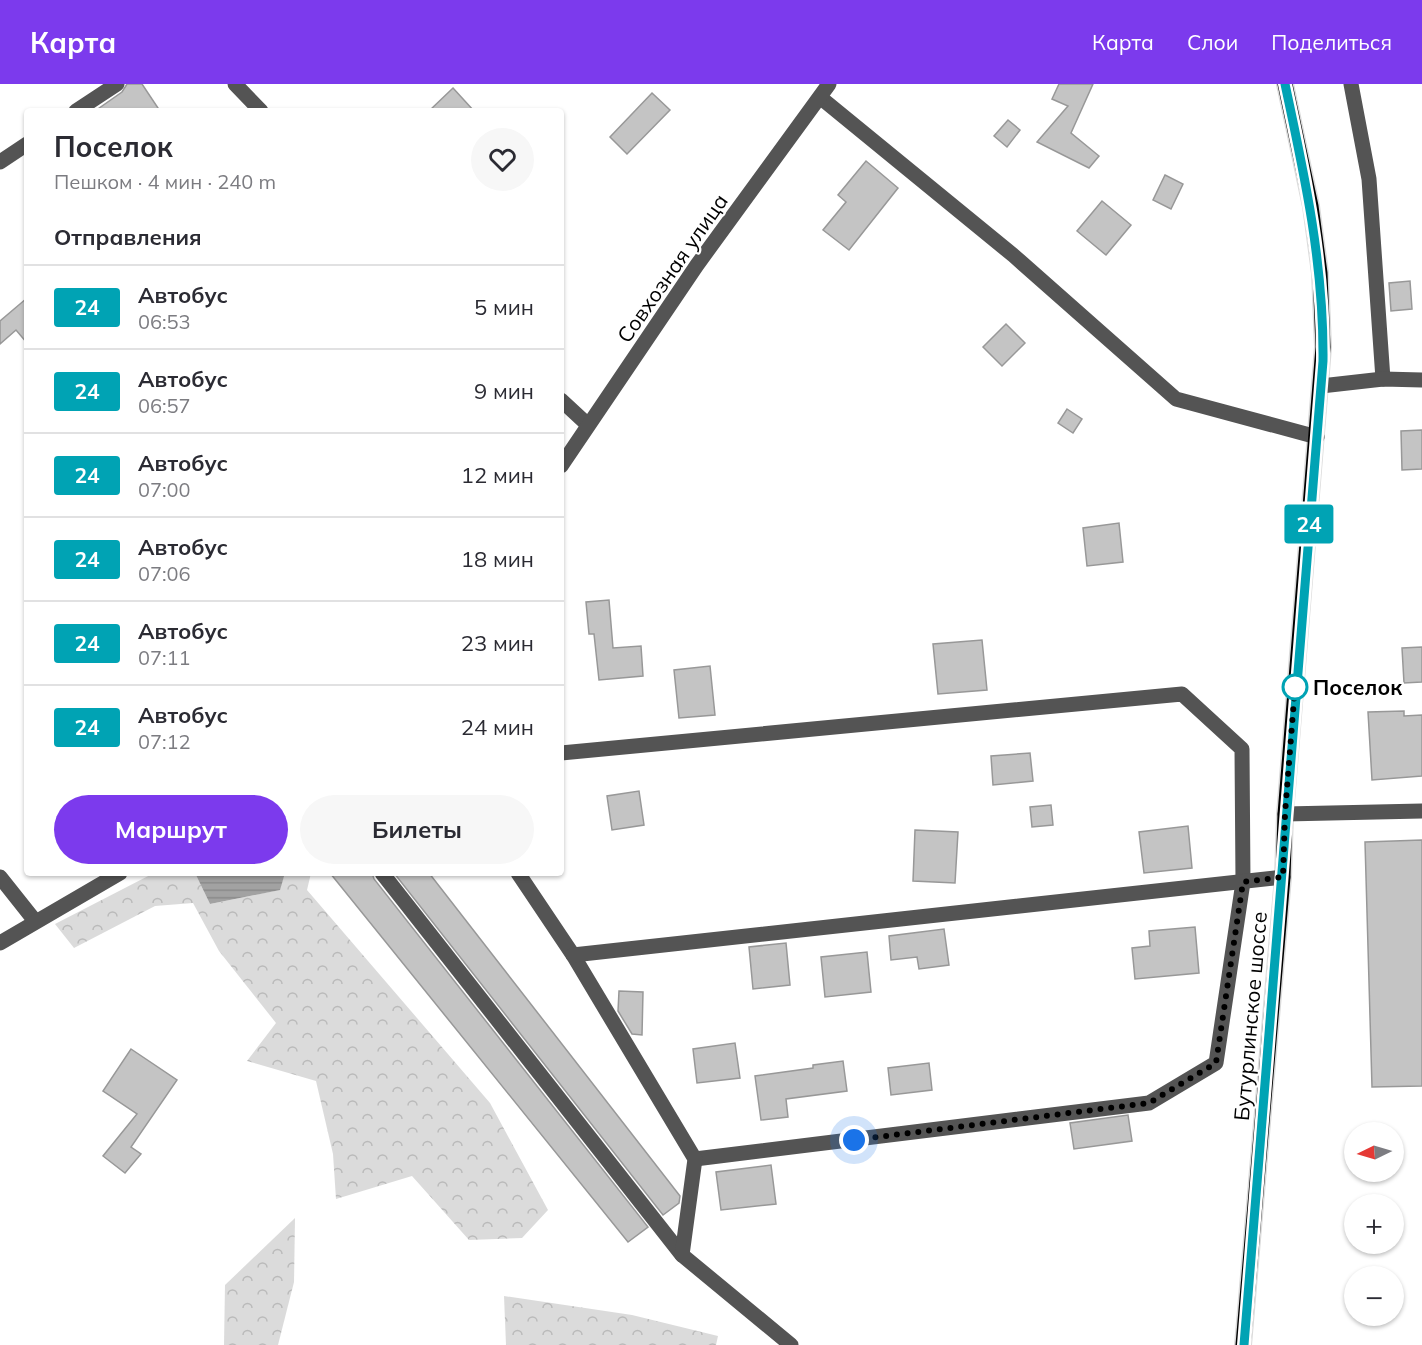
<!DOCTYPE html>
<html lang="ru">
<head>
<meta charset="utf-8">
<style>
	:root { --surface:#fff; --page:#f7f7f7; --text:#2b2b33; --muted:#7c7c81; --line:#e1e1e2; --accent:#7c3aed }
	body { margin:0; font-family:Mulish,sans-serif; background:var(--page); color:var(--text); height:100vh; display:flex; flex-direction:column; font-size:22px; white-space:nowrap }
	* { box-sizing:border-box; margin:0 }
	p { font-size:20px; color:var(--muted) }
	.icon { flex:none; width:33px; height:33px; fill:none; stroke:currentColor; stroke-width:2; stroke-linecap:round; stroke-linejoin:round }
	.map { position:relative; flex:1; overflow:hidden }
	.sheet { position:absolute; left:24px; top:24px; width:540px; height:768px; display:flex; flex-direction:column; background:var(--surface); border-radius:6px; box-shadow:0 2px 4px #0004 }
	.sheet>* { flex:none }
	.badge { padding:0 12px; border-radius:4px; font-size:21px; line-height:39px }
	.needle { width:39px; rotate:265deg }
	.controls { position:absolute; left:1344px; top:1038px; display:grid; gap:12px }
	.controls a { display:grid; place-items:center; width:60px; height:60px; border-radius:50%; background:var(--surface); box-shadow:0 2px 4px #0004; font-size:30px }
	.you { position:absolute; width:30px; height:30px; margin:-15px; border:4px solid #fff; border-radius:50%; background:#1a73e8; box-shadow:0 0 0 9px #1a73e833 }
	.map>.badge { position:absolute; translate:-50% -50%; box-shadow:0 0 0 3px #fff }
	h2 { padding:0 30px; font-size:22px; line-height:54px }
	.round { display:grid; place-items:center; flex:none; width:63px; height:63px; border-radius:32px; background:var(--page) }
	.head { display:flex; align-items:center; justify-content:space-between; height:102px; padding:0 30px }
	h1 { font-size:28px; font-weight:700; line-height:45px }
	.primary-button { display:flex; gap:12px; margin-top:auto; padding:12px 30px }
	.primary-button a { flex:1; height:69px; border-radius:36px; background:var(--accent); color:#fff; font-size:24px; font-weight:700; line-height:69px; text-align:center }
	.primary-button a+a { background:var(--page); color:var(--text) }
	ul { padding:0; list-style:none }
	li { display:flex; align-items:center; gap:18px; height:84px; padding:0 30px; border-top:2px solid var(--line) }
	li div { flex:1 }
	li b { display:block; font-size:22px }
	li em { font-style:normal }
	li .badge { min-width:66px; font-weight:700; text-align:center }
	header { display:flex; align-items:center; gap:36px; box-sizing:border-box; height:84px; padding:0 30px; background:var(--accent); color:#fff }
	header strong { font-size:28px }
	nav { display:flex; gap:33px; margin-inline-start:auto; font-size:21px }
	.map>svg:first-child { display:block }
	.forest { fill:url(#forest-crowns) }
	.water { fill:url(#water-rules) }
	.building { fill:#c4c4c4; stroke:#989898; stroke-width:1.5 }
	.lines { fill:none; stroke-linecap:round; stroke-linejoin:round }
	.major-casing { stroke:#dbdbdb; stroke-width:18 }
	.minor { stroke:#545454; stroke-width:15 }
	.major { stroke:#000; stroke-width:15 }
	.line-casing { stroke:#fff; stroke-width:14 }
	.line { stroke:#00a3b4; stroke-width:9 }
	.walk { stroke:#000; stroke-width:6; stroke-dasharray:0 10.8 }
	.stop-dot { fill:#fff; stroke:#00a3b4; stroke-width:3 }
	.labels { text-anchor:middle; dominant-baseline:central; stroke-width:4.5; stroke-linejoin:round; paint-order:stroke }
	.street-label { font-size:21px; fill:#000; stroke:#fff }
	.stop-label { font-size:21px; font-weight:bold; fill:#000; stroke:#fff; text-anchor:start }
</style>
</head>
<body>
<header>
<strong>Карта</strong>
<nav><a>Карта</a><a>Слои</a><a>Поделиться</a></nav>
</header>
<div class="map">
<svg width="1422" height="1261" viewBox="0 0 1422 1261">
	<defs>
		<pattern id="forest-crowns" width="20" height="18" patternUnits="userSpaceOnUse" patternTransform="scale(1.5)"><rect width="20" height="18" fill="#dbdbdb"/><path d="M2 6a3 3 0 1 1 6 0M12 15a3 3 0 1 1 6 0" fill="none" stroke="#bababa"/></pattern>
		<pattern id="water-rules" width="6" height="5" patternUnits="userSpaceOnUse" patternTransform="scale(1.5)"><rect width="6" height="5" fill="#a2a2a2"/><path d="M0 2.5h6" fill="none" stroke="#8a8a8a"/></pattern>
	</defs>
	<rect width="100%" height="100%" fill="#fff"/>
	<g class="forest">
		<path d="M154,789H195L210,820L279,806L285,789H311L307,806L490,1019L548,1126L522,1154L469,1156L412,1092L336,1115L333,1070L316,997L247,977L276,939L219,867L193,819L155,822L74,864L55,840Z"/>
		<path d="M295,1134L294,1198L278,1261H224L225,1201Z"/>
		<path d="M504,1212L632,1231L718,1252L716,1261H506Z"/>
	</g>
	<path class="water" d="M195,789H285L280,806L210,820Z"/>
	<g class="building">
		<path d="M127,0H142L160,27H95L122,8Z"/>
		<path d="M1059,0H1093L1071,49L1099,72L1089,84L1037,58L1068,22L1052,15Z"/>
		<path d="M453,4L474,27H429Z"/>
		<path d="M652,9L670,26L627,70L610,53Z"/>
		<path d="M1008,36L1020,46L1007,63L994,52Z"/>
		<path d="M866,77L898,104L849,166L823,146L846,118L838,111Z"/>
		<path d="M1165,91L1183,100L1171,125L1153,116Z"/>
		<path d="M1102,117L1131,141L1106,171L1077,147Z"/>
		<path d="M1410,197L1412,225L1391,227L1389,199Z"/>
		<path d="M27,214V259L16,246L0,260V237Z"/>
		<path d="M1006,240L1025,259L1002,282L983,263Z"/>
		<path d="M1067,325L1082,335L1073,349L1058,339Z"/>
		<path d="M1422,346V385L1402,386L1401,347Z"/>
		<path d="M1119,439L1123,478L1087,482L1083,444Z"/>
		<path d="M609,516L613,564L641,562L643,592L599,596L594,550H589L586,518Z"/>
		<path d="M982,556L987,606L938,610L933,560Z"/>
		<path d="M1422,563V598L1404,599L1402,564Z"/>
		<path d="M710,582L715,631L679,634L674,586Z"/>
		<path d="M1404,627V632L1422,631V692L1372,696L1368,628Z"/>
		<path d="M1030,669L1033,697L993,701L991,672Z"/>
		<path d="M639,707L644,741L612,746L607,712Z"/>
		<path d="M1051,721L1053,741L1032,743L1030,723Z"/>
		<path d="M1188,742L1192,784L1144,789L1139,748Z"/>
		<path d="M915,746L958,748L955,799L913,797Z"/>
		<path d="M1422,756V1002L1372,1003L1365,758Z"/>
		<path d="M330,789H372L374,795L648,1143L628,1158Z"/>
		<path d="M394,789H429L680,1112L679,1119L663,1131Z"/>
		<path d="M1195,843L1199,889L1135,895L1132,864L1150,862L1149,847Z"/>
		<path d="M944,845L949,881L919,885L917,873L891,876L889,852Z"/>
		<path d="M786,859L790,901L753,905L749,863Z"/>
		<path d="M867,868L871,908L825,913L821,873Z"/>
		<path d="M619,907L643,908L642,951L632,950L618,927Z"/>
		<path d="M735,959L740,994L697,999L693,965Z"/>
		<path d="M131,965L177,996L131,1063L141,1070L125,1089L103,1072L137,1030L103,1007Z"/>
		<path d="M843,977L847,1007L786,1015L788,1033L761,1036L755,992L813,984V981Z"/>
		<path d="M929,979L932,1006L891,1011L888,984Z"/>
		<path d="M1128,1031L1132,1057L1074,1065L1070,1039Z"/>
		<path d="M771,1081L776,1120L721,1126L716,1088Z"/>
	</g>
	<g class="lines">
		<g class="major-casing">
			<path id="major" d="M1243,1261L1283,793L1285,730L1323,263L1320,189L1311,122L1285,0"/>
		</g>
		<g class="minor">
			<path d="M235,0L261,27"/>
			<path d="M1351,0L1369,95L1383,295"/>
			<path d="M821,14L1013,171L1176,315L1317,353"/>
			<path d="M76,27L117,0"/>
			<path d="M0,78L27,60"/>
			<path d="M1321,302L1383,295L1422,296"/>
			<path d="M561,316L588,341"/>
			<path d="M561,382L697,181L829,0"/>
			<path d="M561,669L1182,610L1242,665L1243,798L1216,979L1149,1019L695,1075"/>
			<path d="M1285,730L1422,727"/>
			<path d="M382,789L682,1171"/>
			<path d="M518,789L573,871L695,1075L682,1171L791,1261"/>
			<path d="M0,793L35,837"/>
			<path d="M0,859L120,789"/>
			<path d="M573,871L1283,793"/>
		</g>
		<use href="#major" class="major"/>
	</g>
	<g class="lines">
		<g class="line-casing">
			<path id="line" d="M1244,1261L1323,277C1324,181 1305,93 1285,0"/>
		</g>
		<use href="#line" class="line"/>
		<path class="walk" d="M854,1056L1149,1019L1216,979L1243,798L1283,793L1285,730L1295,603"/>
	</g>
	<circle class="stop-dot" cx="1295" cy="603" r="12"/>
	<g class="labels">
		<g class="street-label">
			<text transform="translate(672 184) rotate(-55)">Совхозная улица</text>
			<text transform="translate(1250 932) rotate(-85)">Бутурлинское шоссе</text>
		</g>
		<g class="stop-label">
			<text x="1313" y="603">Поселок</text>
		</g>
	</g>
</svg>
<div class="controls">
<a><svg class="needle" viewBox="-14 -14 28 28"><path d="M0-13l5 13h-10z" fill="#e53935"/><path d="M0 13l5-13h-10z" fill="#7c7c81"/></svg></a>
<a>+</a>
<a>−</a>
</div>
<div class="you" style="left:854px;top:1056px"></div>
<b class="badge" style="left:1309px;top:440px;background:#00a3b4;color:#fff">24</b>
<section class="sheet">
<div class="head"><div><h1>Поселок</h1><p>Пешком · 4 мин · 240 m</p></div><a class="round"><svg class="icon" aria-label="heart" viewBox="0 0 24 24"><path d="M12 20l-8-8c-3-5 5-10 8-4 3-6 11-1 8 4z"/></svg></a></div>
<h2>Отправления</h2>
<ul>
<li><span class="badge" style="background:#00a3b4;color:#fff">24</span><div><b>Автобус</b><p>06:53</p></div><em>5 мин</em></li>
<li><span class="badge" style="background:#00a3b4;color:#fff">24</span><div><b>Автобус</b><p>06:57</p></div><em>9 мин</em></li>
<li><span class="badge" style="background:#00a3b4;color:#fff">24</span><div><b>Автобус</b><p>07:00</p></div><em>12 мин</em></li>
<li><span class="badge" style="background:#00a3b4;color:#fff">24</span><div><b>Автобус</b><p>07:06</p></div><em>18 мин</em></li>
<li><span class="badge" style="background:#00a3b4;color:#fff">24</span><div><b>Автобус</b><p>07:11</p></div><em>23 мин</em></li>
<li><span class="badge" style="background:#00a3b4;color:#fff">24</span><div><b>Автобус</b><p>07:12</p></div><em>24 мин</em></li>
</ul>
<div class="primary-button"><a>Маршрут</a><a>Билеты</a></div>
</section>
</div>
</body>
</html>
